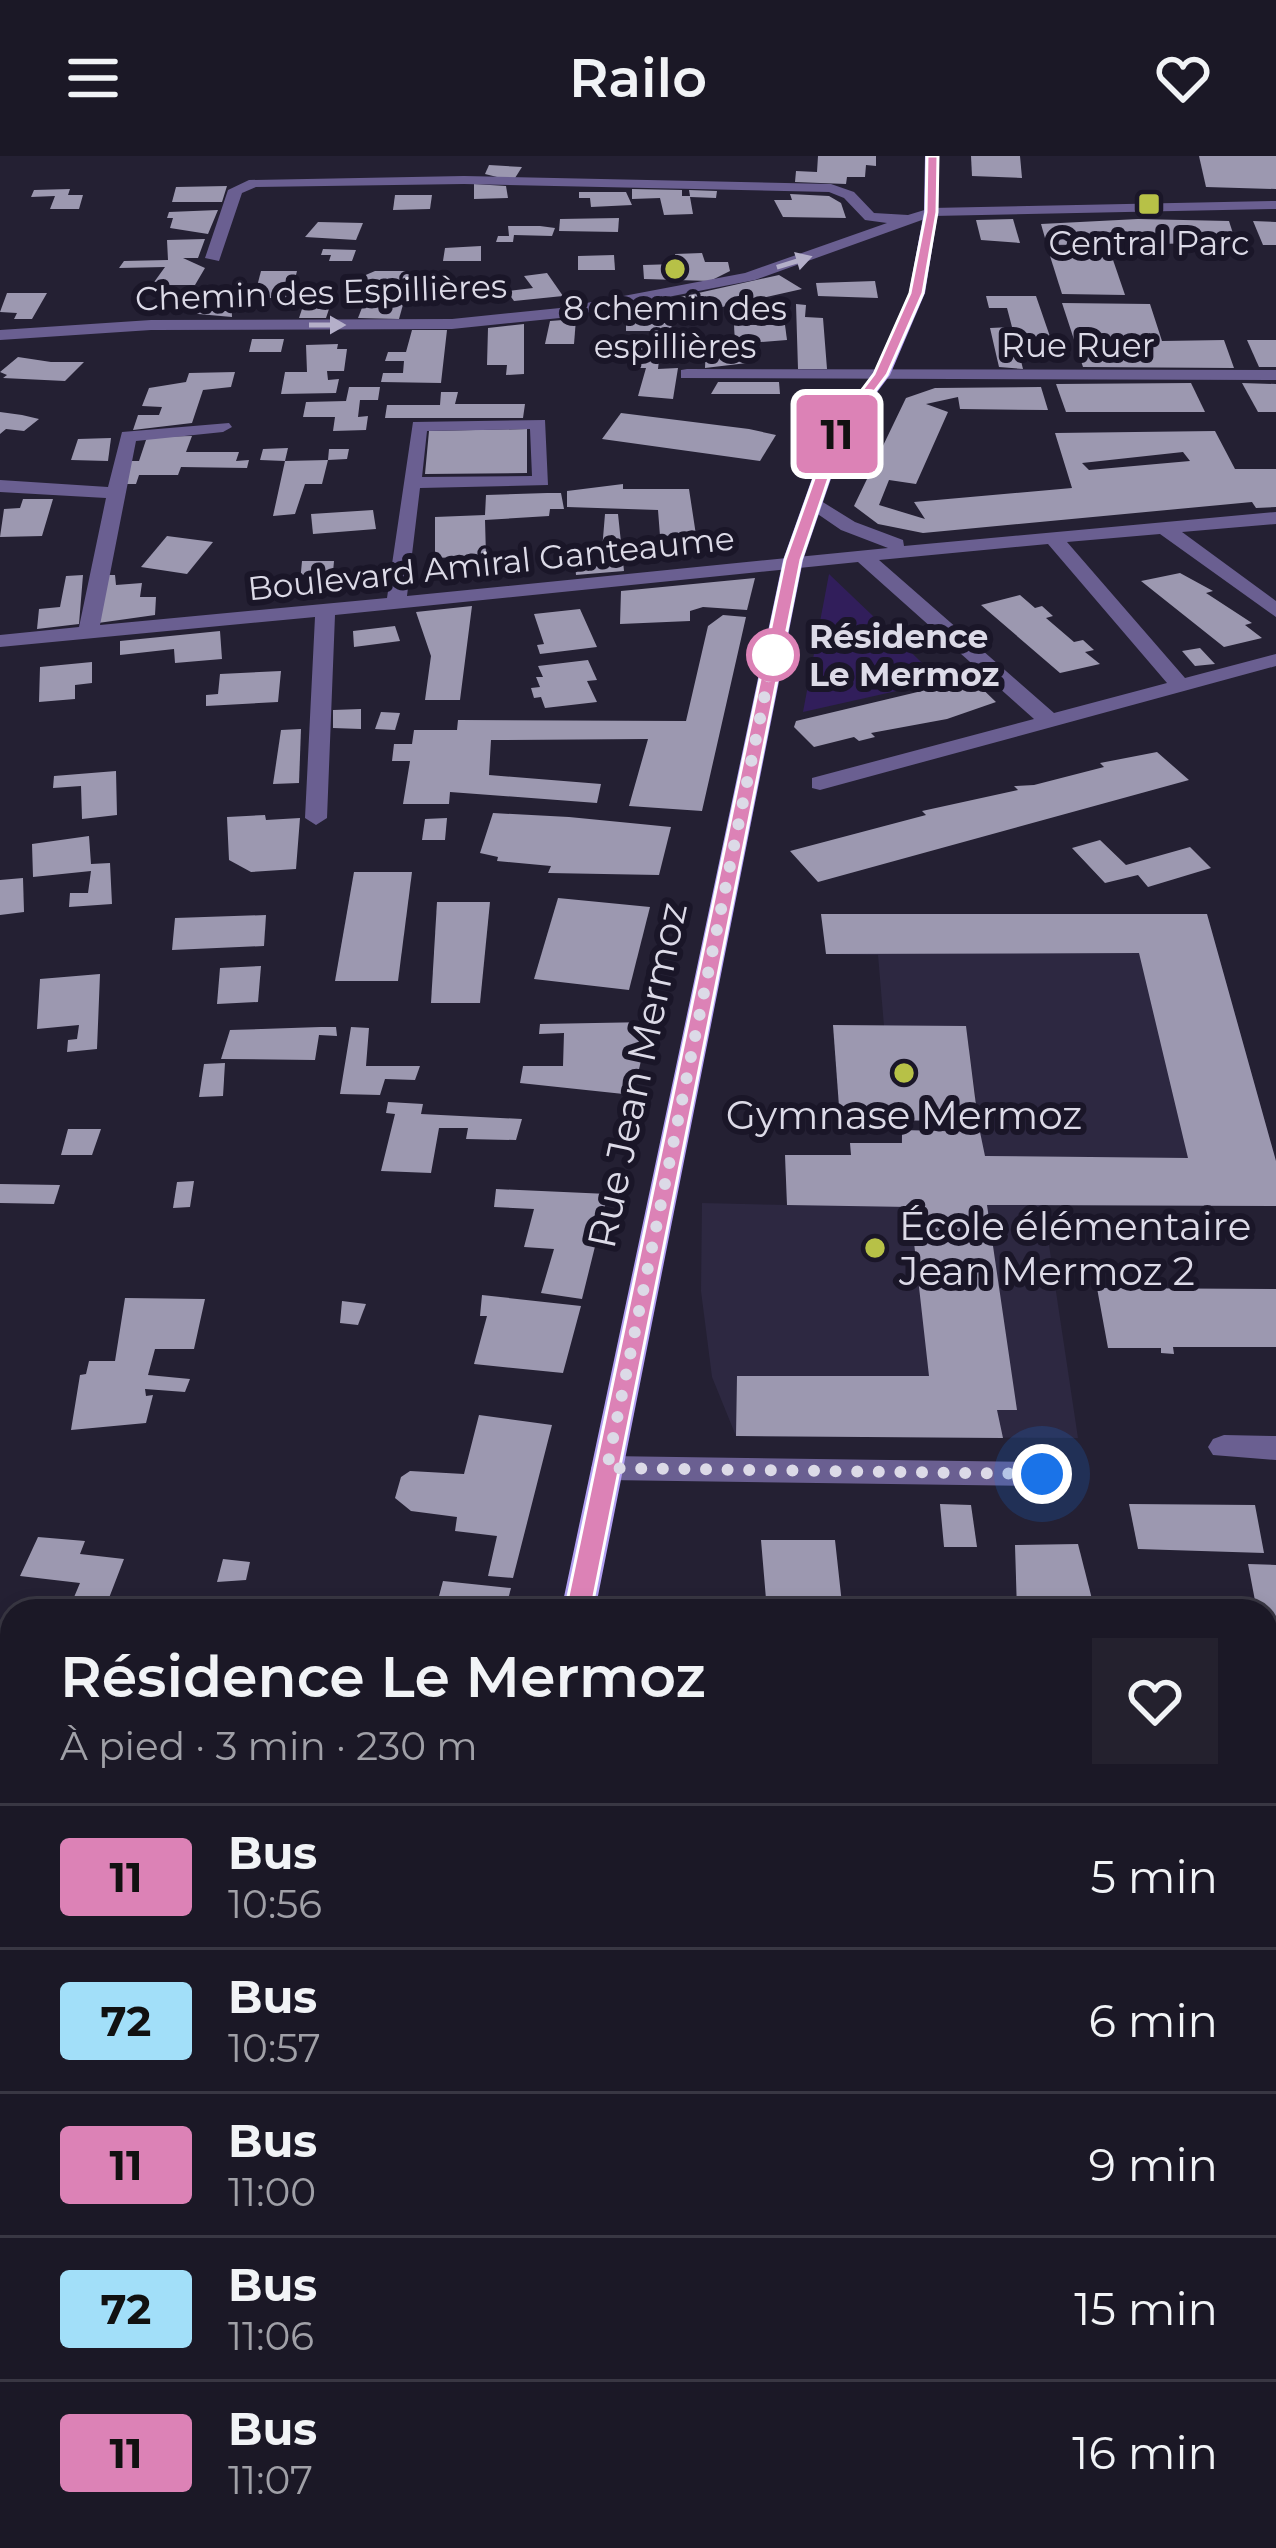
<!DOCTYPE html>
<html lang="fr">
<head>
<meta charset="utf-8">
<style>
	:root { --surface:#1b1826; --page:#24212e; --text:#f1f3f6; --muted:#a0a0a7; --line:#393743 }
	body { margin:0; font-family:Montserrat,sans-serif; background:var(--page); color:var(--text); height:100vh; display:flex; flex-direction:column; font-size:45px; white-space:nowrap }
	* { box-sizing:border-box; margin:0 }
	p { font-size:39px; color:var(--muted) }
	.icon { flex:none; width:66px; height:66px; fill:none; stroke:currentColor; stroke-width:2; stroke-linecap:round; stroke-linejoin:round }
	.map { position:relative; flex:1; overflow:hidden }
	.details { position:absolute; left:0px; top:1443px; width:1278px; height:951px; display:flex; flex-direction:column; background:var(--surface); border-radius:36px 36px 0 0; box-shadow:0 6px 18px #0003,0 0 0 3px var(--line) }
	.details>* { flex:none }
	.badge { padding:0 24px; border-radius:9px; font-size:42px; line-height:78px }
	.you { position:absolute; width:60px; height:60px; margin:-30px; border:9px solid #fff; border-radius:50%; background:#1a73e8; box-shadow:0 0 0 18px #1a73e833 }
	.map>.badge { position:absolute; translate:-50% -50%; box-shadow:0 0 0 6px #fff }
	.round { display:grid; place-items:center; flex:none; width:126px; height:126px; border-radius:0px; background:var(--page) }
	.overview { display:flex; align-items:center; justify-content:space-between; height:204px; padding:0 60px }
	h1 { font-size:57px; font-weight:600; line-height:90px }
	ul { padding:0; list-style:none }
	li { display:flex; align-items:center; gap:36px; height:144px; padding:0 60px; border-top:3px solid var(--line) }
	li div { flex:1 }
	li b { display:block; font-size:45px }
	li em { font-style:normal }
	li .badge { min-width:132px; font-weight:700; text-align:center }
	header { display:flex; justify-content:space-between; align-items:center; height:156px; padding:0 60px; background:var(--surface); font-size:54px; font-weight:600 }
	.map>svg:first-child { display:block }
	.built { fill:#2d2841 }
	.green { fill:#311e5b }
	.building { fill:#9c98b0; fill-rule:evenodd }
	.lines { fill:none; stroke-linecap:round; stroke-linejoin:round }
	.minor { fill:#6a5f91; fill-rule:evenodd }
	.major { fill:#b19ff2; fill-rule:evenodd }
	.oneway { fill:#b4afc9 }
	.line { fill:#dc82b6; stroke:#fff; stroke-width:3 }
	.walk { stroke:#dcdae7; stroke-width:12; stroke-dasharray:0 21.6 }
	.poi-dot { fill:#b7c147; stroke:#1a1628; stroke-width:4.5 }
	.stop-dot { fill:#fff; stroke:#dc82b6; stroke-width:6 }
	.labels { text-anchor:middle; dominant-baseline:central; stroke-width:12; stroke-linejoin:round; paint-order:stroke }
	.far-poi-label { font-size:33px; fill:#dcdae7; stroke:#1a1628 }
	.far-street-label { font-size:33px; fill:#dcdae7; stroke:#1a1628 }
	.far-stop-label { font-size:33px; font-weight:bold; fill:#dcdae7; stroke:#1a1628; text-anchor:start }
	.street-label { font-size:39px; fill:#dcdae7; stroke:#1a1628 }
	.poi-label { font-size:39px; fill:#dcdae7; stroke:#1a1628 }
</style>
</head>
<body>
<header><svg class="icon" aria-label="menu" viewBox="0 0 24 24"><path d="M4 6h16M4 12h16M4 18h16"/></svg>Railo<svg class="icon" aria-label="heart" viewBox="0 0 24 24"><path d="M12 20l-8-8c-3-5 5-10 8-4 3-6 11-1 8 4z"/></svg></header>
<div class="map">
<svg width="1276" height="2392" viewBox="0 0 1276 2392">
	<rect width="100%" height="100%" fill="#242033"/>
	<path class="built" d="M821,758H1207L1276,1005V1050L1043,1049L1078,1282L736,1280L712,1221L701,1135L702,1047L787,1049L785,999H851L850,987H901L902,974L980,975L966,871L884,870L878,799L826,798Z"/>
	<path class="green" d="M829,418L941,525L803,556Z"/>
	<g class="building">
		<path d="M818,0H876V10L866,9L865,21H847L846,28L795,26L796,15L817,16Z"/>
		<path d="M971,0H1020L1022,22L972,20Z"/>
		<path d="M1199,0H1276V33L1206,31Z"/>
		<path d="M489,9L522,11L515,22H501L485,18Z"/>
		<path d="M474,28L506,30L508,42L474,43Z"/>
		<path d="M227,30L222,46H172L176,31Z"/>
		<path d="M70,33L68,39H83L79,53H50L55,40L31,41L34,34Z"/>
		<path d="M632,33L682,34V40H690L689,34L717,35L716,42L690,41L693,58L664,59L660,42L632,43Z"/>
		<path d="M579,36H626L632,49L591,51L590,42H579Z"/>
		<path d="M790,38L829,40L841,47L846,62L783,61L774,44H792Z"/>
		<path d="M395,39H432L430,53L393,54Z"/>
		<path d="M218,54L208,78L170,72L173,62H167L169,56Z"/>
		<path d="M619,62L618,76L559,75L560,63Z"/>
		<path d="M1013,63L1020,87L981,84L976,64Z"/>
		<path d="M1138,63L1229,65L1236,87L1047,89L1041,68Z"/>
		<path d="M1253,65L1276,66V89H1263Z"/>
		<path d="M318,66L363,67L356,84L305,81Z"/>
		<path d="M508,70H540L555,72L552,80L514,79L513,86H496L498,80H509Z"/>
		<path d="M205,83L198,102H183L205,112L195,129H152L165,111L119,112L124,105L168,104L167,84Z"/>
		<path d="M481,90V105H443L445,92Z"/>
		<path d="M323,93L356,94L352,105H329L331,99H321Z"/>
		<path d="M702,97L705,106H728L730,115L710,125L644,123L643,109L676,108L675,98Z"/>
		<path d="M614,99L615,114H578V100Z"/>
		<path d="M1050,100L1112,101L1125,139L1062,138Z"/>
		<path d="M261,115H297L290,142H254Z"/>
		<path d="M375,115H403L424,118L419,130H360L361,121Z"/>
		<path d="M547,117L563,140L514,145L507,135L533,132L524,120Z"/>
		<path d="M779,119L802,133L718,152L708,144L685,148L676,142Z"/>
		<path d="M875,125L878,142L818,140L816,127Z"/>
		<path d="M7,137H47L32,163H14L17,157L0,156Z"/>
		<path d="M986,140H1036L1057,201L1021,205L1023,213L999,211L990,172L1012,171L1007,152H989Z"/>
		<path d="M231,141L232,161L187,157L197,147L185,146L193,142Z"/>
		<path d="M305,144L321,145L317,153H329L326,162H299Z"/>
		<path d="M365,144L404,145L399,163L358,162Z"/>
		<path d="M1062,147L1150,148L1162,185L1224,184L1234,212L1083,211Z"/>
		<path d="M796,148L806,149L805,161L823,162L827,213H798Z"/>
		<path d="M626,157H670L672,175H626Z"/>
		<path d="M576,163L574,188H545L550,165Z"/>
		<path d="M524,168V218L506,219L507,209H487L488,172Z"/>
		<path d="M734,169H785L787,184L735,188Z"/>
		<path d="M412,174H447L441,227L381,226L383,217H403L404,205H385L388,196H406Z"/>
		<path d="M252,183H284L281,196H249Z"/>
		<path d="M1247,184H1276V211H1259Z"/>
		<path d="M338,188L337,193H347L344,215H327L328,224L339,223L336,237L281,238L285,216H307L306,189Z"/>
		<path d="M706,188H735L747,198V207L705,212Z"/>
		<path d="M676,190V204H659L658,213L678,212L673,243L638,240L646,212H629L628,191Z"/>
		<path d="M18,201L51,206H84L65,225L3,222L7,219L0,216Z"/>
		<path d="M235,216L231,231L203,234L192,267L133,274L138,259H159L162,251L142,250L149,232L186,226L189,217Z"/>
		<path d="M718,226H779L780,238H711Z"/>
		<path d="M1191,227L1205,256H1066L1056,228Z"/>
		<path d="M1242,227L1276,228V256H1258Z"/>
		<path d="M349,231H380L378,244H360L358,261L368,260L366,274L333,275L335,261H303L306,246L346,245Z"/>
		<path d="M1041,231L1048,254L960,253L958,241L926,248L948,256L916,328L889,324L879,349L925,363L914,346L1072,332L1055,277L1215,275L1235,313H1276V351L1256,352L1252,346L923,377L878,368L854,350L906,242L935,232ZM1183,296L1190,305L1089,314L1082,307Z"/>
		<path d="M441,236H458L455,248H525L523,262H385L387,249H440Z"/>
		<path d="M0,256L22,259L39,263L24,275L6,273L0,278Z"/>
		<path d="M621,257L749,273L776,279L760,305L602,283Z"/>
		<path d="M527,273V317L425,318L429,275Z"/>
		<path d="M192,280L186,296H239L236,305L249,304L247,312L181,311L178,319H139L136,328H121L126,305H139L147,281Z"/>
		<path d="M111,282L108,305L71,304L78,283Z"/>
		<path d="M288,292L285,305L328,304L329,293H349L347,303L328,304L322,328H305L295,358L273,360L285,305L260,304L263,293Z"/>
		<path d="M623,328V333H689L696,379L660,380L658,354L567,351V335Z"/>
		<path d="M547,337H561L564,353H550L549,360L485,364L486,400L435,402V361L485,359L486,339Z"/>
		<path d="M23,343H53L42,380L0,381L4,353L20,352Z"/>
		<path d="M373,354L376,373L313,378L311,358Z"/>
		<path d="M605,358H618L624,415L576,419L575,408L601,406Z"/>
		<path d="M167,380L213,386L187,418L141,411Z"/>
		<path d="M302,405H334L331,437H299Z"/>
		<path d="M1180,417L1213,435L1206,437L1252,467L1245,469L1262,482L1224,491L1141,425Z"/>
		<path d="M83,419L79,468L37,473L39,453L60,451L66,420Z"/>
		<path d="M103,419H115L116,429L142,427L140,441H156L155,459L98,467Z"/>
		<path d="M755,422L747,454L703,451L690,455V465L620,468L621,435Z"/>
		<path d="M1020,439L1035,452L1042,450L1053,460L1046,462L1074,486L1083,484L1094,494L1085,496L1100,508L1060,517L981,449Z"/>
		<path d="M472,450L460,544H425L431,500L416,456Z"/>
		<path d="M580,453L597,491L540,498L537,489L544,488L534,458Z"/>
		<path d="M723,459L746,461L702,655L629,650L648,583L491,584L489,619L601,628L597,647L450,636L449,648H403L410,605H392L394,588H412L414,574H457L458,564L686,565L708,470Z"/>
		<path d="M395,470L400,485L354,491L353,475Z"/>
		<path d="M220,475L222,503L175,507L174,493L120,499V485Z"/>
		<path d="M1200,492L1215,508L1195,510L1182,495Z"/>
		<path d="M588,504L597,524L587,525L597,546L545,552L541,541L534,542L531,532L540,531L536,521H543L538,510Z"/>
		<path d="M92,506V527L75,529V543L39,546L40,511Z"/>
		<path d="M281,515L278,546L206,550V539L218,538L220,518Z"/>
		<path d="M972,523L996,546L947,563L871,577L875,581L859,585L854,581L814,591L794,571L796,565Z"/>
		<path d="M361,553V573L333,572V554Z"/>
		<path d="M381,556L400,557L395,574L375,573Z"/>
		<path d="M301,573L299,627L273,628L281,574Z"/>
		<path d="M1157,596L1189,624L818,726L790,695L926,659L922,655L1018,634L1014,630L1034,629L1104,611L1100,607Z"/>
		<path d="M116,615L117,659L82,663L81,630L53,632L54,620Z"/>
		<path d="M493,657L569,661L671,671L659,719L548,717L551,710L497,705L498,701L480,697Z"/>
		<path d="M265,659L266,664L300,662L296,713L251,716L229,704L227,661Z"/>
		<path d="M447,662L445,684H422L425,663Z"/>
		<path d="M89,680L91,708L110,707L112,748L69,751L70,737H88L91,715L33,721L32,688Z"/>
		<path d="M1100,684L1126,709L1190,691L1211,712L1148,731L1138,719L1105,727L1072,692Z"/>
		<path d="M354,716H412L398,825H335Z"/>
		<path d="M23,722L24,756L0,759V724Z"/>
		<path d="M558,742L650,751L629,834L534,823Z"/>
		<path d="M437,746H490L480,847H431Z"/>
		<path d="M821,758H1207L1276,1005V1050L987,1049L1017,1254H997L1003,1282L736,1280L737,1220H929L910,1051L787,1049L785,999H851L850,987H902V974L980,976L985,1000L1188,1002L1139,797L826,798Z"/>
		<path d="M266,759L264,790L172,794L175,762Z"/>
		<path d="M261,810L258,846L217,848L220,812Z"/>
		<path d="M100,818L97,893L67,896L68,884L77,883L79,869L37,873L40,823Z"/>
		<path d="M650,866L633,939L520,927L523,910H563L564,877L539,878L540,868Z"/>
		<path d="M833,869L966,870L978,965L840,964Z"/>
		<path d="M321,871H336L337,880L319,879L315,904L221,903L230,874Z"/>
		<path d="M351,871L369,872L366,910H420L415,924L385,923L380,939L340,938Z"/>
		<path d="M225,907L223,940L199,941L204,908Z"/>
		<path d="M388,946L423,948L421,958L522,963L516,984L466,983L468,972H439L431,1017L381,1015L395,958L386,957Z"/>
		<path d="M68,973H101L92,999H61Z"/>
		<path d="M194,1025L190,1051L173,1052L177,1026Z"/>
		<path d="M0,1028L60,1029L54,1048L0,1047Z"/>
		<path d="M496,1033L608,1038L582,1143L541,1137L554,1093L524,1091L534,1053L494,1051Z"/>
		<path d="M1097,1132L1276,1133V1191H1173L1174,1198L1161,1197V1192H1108Z"/>
		<path d="M482,1139L581,1150L563,1217L474,1208L487,1160H480Z"/>
		<path d="M125,1142L205,1143L194,1193H155L148,1219L190,1223L185,1236L145,1233L146,1240L153,1239L146,1267L71,1274L80,1219L86,1218L89,1205H115Z"/>
		<path d="M342,1145L366,1148L358,1169L340,1167Z"/>
		<path d="M479,1259L552,1269L513,1422L488,1420L497,1380L455,1375L457,1361L411,1355L395,1342L401,1321L410,1315L464,1318Z"/>
		<path d="M940,1348L971,1349L977,1391H944Z"/>
		<path d="M1129,1348L1255,1349L1264,1397L1138,1393Z"/>
		<path d="M38,1381L85,1385L80,1398L124,1403L104,1455L69,1453L80,1427L20,1420Z"/>
		<path d="M761,1384H835L842,1448L854,1447L855,1455H767Z"/>
		<path d="M1078,1388L1095,1455H1017L1015,1389Z"/>
		<path d="M223,1403L250,1406L246,1424L217,1426Z"/>
		<path d="M1248,1408L1276,1409V1486H1266V1455H1257Z"/>
		<path d="M443,1425L511,1432L505,1455H435Z"/>
		<path d="M1266,1582L1276,1624V1691H1266Z"/>
		<path d="M796,2382H1060L1034,2392H799Z"/>
	</g>
	<g class="lines">
		<g class="minor">
			<path d="M464,20L831,28L854,36L874,57L908,59L931,52L1276,45V53L933,60L755,124L560,162L452,173L151,174L0,184V174L151,164L452,163L560,152L745,117L887,67L865,64L844,42L829,36L464,28L256,31L242,37L219,105L205,102L228,34L249,24Z"/>
			<path d="M687,213L1276,214V224L681,222V214Z"/>
			<path d="M545,264L548,329L420,332L407,440L888,392L841,374L806,350L804,346L813,340L855,366L903,384L904,390L1276,356V368L1182,376L1276,445V461L1160,378L1067,386L1185,522L1276,498V510L820,634L812,632V622L1034,563L858,406L335,459L327,662L316,669L305,662L315,461L0,491V479L79,471L106,342L0,336V324L108,331L122,276L229,267L232,271L223,276L136,285L100,469L387,442L413,266ZM530,273L532,320L422,321L427,275ZM1048,388L1167,527L1054,557L879,404Z"/>
			<path d="M1224,1279L1276,1280V1304L1213,1299L1208,1291L1213,1283Z"/>
			<path d="M607,1300L1042,1306L1053,1309L1058,1318L1053,1327L1042,1330L607,1324L596,1321L591,1312L596,1303Z"/>
			<path d="M1276,2075V2117L1266,2120V2078Z"/>
		</g>
		<g class="major">
			<path d="M925,0H939L938,56L925,137L890,219L847,276L803,404L595,1455H561L783,404L829,275L873,218L909,137L924,56Z"/>
			<path d="M609,2382H657L661,2392H613Z"/>
		</g>
	</g>
	<defs><path id="oneway-solid" d="M-6-.8H1V-3.2L6.5 0L1 3.2V.8H-6Z" transform="scale(3)"/></defs>
	<g class="oneway">
		<use href="#oneway-solid" transform="translate(794 106) rotate(-17)"/>
		<use href="#oneway-solid" transform="translate(327 169)"/>
	</g>
	<path class="line" d="M927,0H938L937,56L923,137L887,219L845,275L801,404L591,1455L578,1466L565,1455L785,404L831,275L874,218L910,137L926,56Z"/>
	<g class="lines">
		<path class="walk" d="M773,499L607,1312L1042,1318"/>
	</g>
	<g class="poi-dot">
		<rect x="1137" y="36" width="24" height="24" rx="6"/>
		<circle cx="675" cy="113" r="12"/>
		<circle cx="904" cy="917" r="12"/>
		<circle cx="875" cy="1092" r="12"/>
	</g>
	<circle class="stop-dot" cx="773" cy="499" r="24"/>
	<g class="labels">
		<g class="far-poi-label">
			<text x="1149" y="87">Central Parc</text>
			<text x="675" y="152">8 chemin des<tspan x="675" dy="38">espillières</tspan></text>
		</g>
		<g class="far-street-label">
			<text transform="translate(321 136) rotate(-2)">Chemin des Espillières</text>
			<text x="1078" y="189">Rue Ruer</text>
			<text transform="translate(491 407) rotate(-6)">Boulevard Amiral Ganteaume</text>
		</g>
		<g class="far-stop-label">
			<text x="809" y="480">Résidence<tspan x="809" dy="38">Le Mermoz</tspan></text>
		</g>
		<g class="street-label">
			<text transform="translate(637 919) rotate(-78)">Rue Jean Mermoz</text>
		</g>
		<g class="poi-label">
			<text x="904" y="959">Gymnase Mermoz</text>
			<text x="899" y="1070" text-anchor="start">École élémentaire<tspan x="899" dy="45">Jean Mermoz 2</tspan></text>
		</g>
	</g>
</svg>
<div class="you" style="left:1042px;top:1318px"></div>
<b class="badge" style="left:837px;top:278px;background:#dc82b6;color:#111">11</b>
<section class="details">
<div class="overview"><div><h1>Résidence Le Mermoz</h1><p>À pied · 3 min · 230 m</p></div><a class="round"><svg class="icon" aria-label="heart" viewBox="0 0 24 24"><path d="M12 20l-8-8c-3-5 5-10 8-4 3-6 11-1 8 4z"/></svg></a></div>
<ul>
<li><span class="badge" style="background:#dc82b6;color:#111">11</span><div><b>Bus</b><p>10:56</p></div><em>5 min</em></li>
<li><span class="badge" style="background:#a2dff9;color:#111">72</span><div><b>Bus</b><p>10:57</p></div><em>6 min</em></li>
<li><span class="badge" style="background:#dc82b6;color:#111">11</span><div><b>Bus</b><p>11:00</p></div><em>9 min</em></li>
<li><span class="badge" style="background:#a2dff9;color:#111">72</span><div><b>Bus</b><p>11:06</p></div><em>15 min</em></li>
<li><span class="badge" style="background:#dc82b6;color:#111">11</span><div><b>Bus</b><p>11:07</p></div><em>16 min</em></li>
</ul>
</section>
</div>
</body>
</html>
